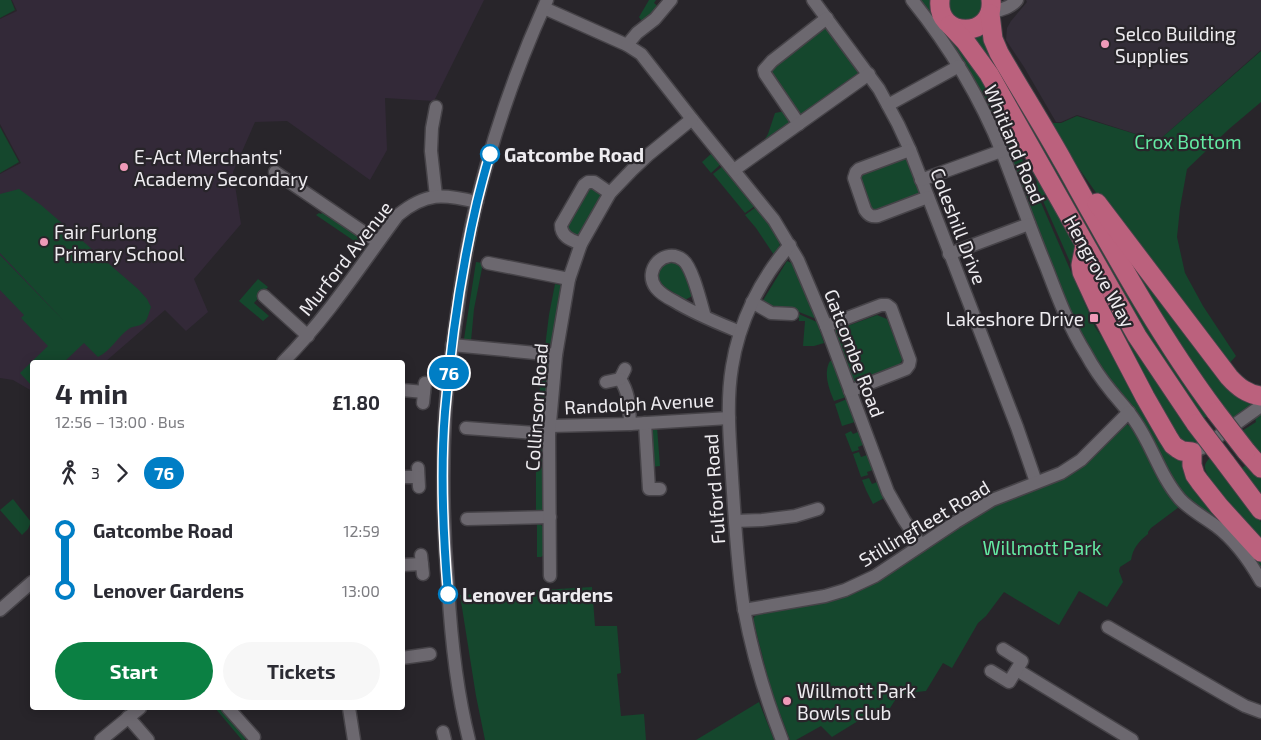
<!DOCTYPE html>
<html lang="en">
<head>
<meta charset="utf-8">
<style>
	:root { --surface:#fff; --page:#f7f7f7; --text:#2b2b33; --muted:#7c7c81; --accent:#0b8043 }
	body { margin:0; font-family:"Exo 2",sans-serif; background:var(--page); color:var(--text); height:100vh; display:flex; flex-direction:column; font-size:19px; white-space:nowrap }
	* { box-sizing:border-box; margin:0 }
	p { font-size:16px; color:var(--muted) }
	.icon { flex:none; width:28px; height:28px; fill:none; stroke:currentColor; stroke-width:2; stroke-linecap:round; stroke-linejoin:round }
	.map { position:relative; flex:1; overflow:hidden }
	.details { position:absolute; left:30px; top:360px; width:375px; height:350px; display:flex; flex-direction:column; background:var(--surface); border-radius:5px; box-shadow:0 2px 12px #0003 }
	.details>* { flex:none }
	.badge { padding:0 10px; border-radius:16px; font-size:18px; line-height:32px }
	.map>.badge { position:absolute; translate:-50% -50%; box-shadow:0 0 0 2px #fff }
	.legs { display:flex; align-items:center; gap:8px; height:55px; padding:0 25px; font-size:16px }
	.legs p { margin-inline-start:auto }
	.head { display:flex; align-items:center; justify-content:space-between; height:85px; padding:0 25px }
	h1 { font-size:28px; font-weight:700; line-height:38px }
	.cta { display:flex; gap:10px; margin-top:auto; padding:10px 25px }
	.cta a { flex:1; height:58px; border-radius:30px; background:var(--accent); color:#fff; font-size:20px; font-weight:700; line-height:58px; text-align:center }
	.cta a+a { background:var(--page); color:var(--text) }
	ul { padding:0 25px; list-style:none }
	li { display:flex; align-items:center; gap:18px; height:60px; font-size:19px }
	li i { display:grid; place-items:center; width:8px; height:100%; margin:0 6px; background:currentColor }
	li i::after { content:''; width:12px; height:12px; margin:-6px; border:4px solid; border-radius:50%; background:var(--surface) }
	li p { margin-inline-start:auto }
	li:first-child i { background:linear-gradient(#0000 50%,currentColor 0) }
	li:last-child i { background:linear-gradient(currentColor 50%,#0000 0) }
	.map>svg:first-child { display:block }
	.built { fill:#332d38 }
	.education { fill:#332938 }
	.green { fill:#15472d }
	.lines { fill:none; stroke-linecap:round; stroke-linejoin:round }
	.minor-casing { stroke:#464348; stroke-width:15 }
	.highway-casing { stroke:#464348; stroke-width:21 }
	.minor { stroke:#6c686f; stroke-width:12 }
	.highway { stroke:#bb617d; stroke-width:19 }
	.highway-bridge-casing { stroke:#464348; stroke-width:21; stroke-linecap:butt }
	.highway-bridge { stroke:#bb617d; stroke-width:19 }
	.line-1-casing { stroke:#fff; stroke-width:11 }
	.line-1 { stroke:#007ec5; stroke-width:8 }
	.poi-dot { fill:#ef9ab8; stroke:#28252a; stroke-width:2 }
	.stop-1-dot { fill:#fff; stroke:#007ec5; stroke-width:2.5 }
	.labels { text-anchor:middle; dominant-baseline:central; stroke-width:4.5; stroke-linejoin:round; paint-order:stroke }
	.poi-label { font-size:19px; fill:#eeecf0; stroke:#28252a; text-anchor:start }
	.park-label { font-size:19px; fill:#64eaa3; stroke:#28252a }
	.street-label { font-size:19px; fill:#eeecf0; stroke:#28252a }
	.stop-label { font-size:19px; font-weight:bold; fill:#eeecf0; stroke:#28252a; text-anchor:start }
</style>
</head>
<body>
<div class="map">
<svg width="1261" height="740" viewBox="0 0 1261 740">
	<rect width="100%" height="100%" fill="#28252a"/>
	<path class="built" d="M1026,0H1261V50L1158,141L1077,115L1061,122H1056L1024,67L1006,40L1007,28L1011,21L1027,2Z"/>
	<path class="education" d="M12,0H484L434,101L385,98L387,150L370,180L287,121L255,122L233,172L241,224L194,279L208,312L186,331L165,310L105,362H32V391L13,380L0,378V174L21,163L0,124V19L17,11Z"/>
	<g class="green">
		<path d="M0,0H11L15,10L0,18Z"/>
		<path d="M649,0H656L654,3L660,8L643,23L639,17Z"/>
		<path d="M917,0H934L1012,127L991,111L987,112Z"/>
		<path d="M945,0H986L983,17L957,23Z"/>
		<path d="M989,25L1211,413L1201,421L1178,388L966,35Z"/>
		<path d="M821,26H825L860,72L858,76L800,117L769,75L775,61H782L818,33Z"/>
		<path d="M1261,51V102L1229,129L1187,169L1180,208L1177,237L1185,273L1203,306L1236,356L1226,367L1130,241L1066,150L1043,123H1061L1077,116L1158,141Z"/>
		<path d="M785,111L792,123L762,144L768,134L775,113Z"/>
		<path d="M991,117L1005,127L1019,152L1095,327L1187,460L1261,559V574L1185,498L1085,350Z"/>
		<path d="M0,127L19,162L0,173Z"/>
		<path d="M1017,138L1077,244L1085,296L1036,185L1037,182Z"/>
		<path d="M712,153L721,164L711,173L702,162Z"/>
		<path d="M902,158L907,160L920,193L919,197L870,212L859,176Z"/>
		<path d="M723,166L755,206L745,213L713,174Z"/>
		<path d="M591,187L603,196L579,238L567,232V225L588,189Z"/>
		<path d="M19,189L41,205L138,289L147,299L151,307C149,312 148,318 145,322C141,326 135,326 130,328C118,336 111,351 98,357L84,343L64,362H32V386L20,373L48,346L21,318L24,315L0,290V255L64,321L0,253V194Z"/>
		<path d="M756,207L769,224L780,242L779,250L774,255L756,228L745,215Z"/>
		<path d="M323,212L366,241L365,243L368,246L366,249L316,215L319,213L321,214Z"/>
		<path d="M1127,250L1257,402L1230,421L1121,254Z"/>
		<path d="M787,261L792,263L793,264L816,317L814,318L794,310L774,308L762,302Z"/>
		<path d="M476,262L483,263L474,309L471,341L464,339Z"/>
		<path d="M662,262H681L692,296L685,300L668,289H663L659,285L656,271Z"/>
		<path d="M258,279L268,287L254,303L269,316L263,321L239,301Z"/>
		<path d="M1095,280L1201,443L1195,447L1175,440Z"/>
		<path d="M555,284L560,285L562,288L553,342L549,346L545,347L549,315Z"/>
		<path d="M794,312L817,322L824,343L814,346H803L805,321H799V318L793,317Z"/>
		<path d="M877,315L887,319L903,359L897,368L854,384L834,331Z"/>
		<path d="M542,359C546,359 548,360 550,364L544,421L541,426H537Z"/>
		<path d="M830,361H832L846,397L834,401C829,389 823,373 830,361Z"/>
		<path d="M847,399L855,422L842,426L835,404Z"/>
		<path d="M1261,409V456L1242,431L1256,422L1254,414Z"/>
		<path d="M1126,424L1130,426L1134,430L1166,492L1179,507L1151,528L1148,532V534C1139,541 1133,548 1131,560L1120,567L1119,571L1123,582L1107,607L1079,591L1059,625L1004,592L986,616L978,623L952,668L943,663L926,691L899,694L883,719L871,713L832,737L821,726L796,740H790L771,690L753,619L757,613L855,592L883,579L946,533L992,506L1024,491L1121,425Z"/>
		<path d="M657,427L660,466L651,467L650,428Z"/>
		<path d="M851,431L853,434L858,432L863,445L858,447L859,450L852,452L845,434Z"/>
		<path d="M536,438L542,439L543,441L544,507L542,511H536Z"/>
		<path d="M859,452L861,457L867,455L873,470L867,472L868,475L861,477L853,454Z"/>
		<path d="M1211,457L1261,522V544L1208,479V475C1203,467 1204,463 1211,457Z"/>
		<path d="M1250,462L1261,474V502L1238,471Z"/>
		<path d="M869,478L872,484L877,482L884,498L873,504L866,490L862,480Z"/>
		<path d="M13,499L31,522L28,529L22,535L0,510Z"/>
		<path d="M537,524L541,525L544,528V555L541,557H537Z"/>
		<path d="M592,587L595,626H617L621,673L617,674L621,716L644,714L646,740H485L476,696L460,595Z"/>
		<path d="M759,702L774,740H696Z"/>
		<path d="M215,708H219L241,733L244,731L246,736L245,740H242Z"/>
	</g>
	<g class="lines">
		<g class="minor-casing">
			<g id="minor">
				<path d="M813,0L879,89L898,124L910,150L1017,427L1036,482"/>
				<path d="M912,0C949,46 980,97 1002,152C1017,191 1031,230 1047,269C1058,298 1069,327 1086,354C1093,367 1102,380 1111,391C1119,401 1128,410 1135,421C1152,445 1160,476 1180,499C1190,510 1204,517 1216,526C1236,541 1249,560 1261,581"/>
				<path d="M544,8L627,45L641,54L692,119L774,220L798,260L826,326L888,492L904,520L921,545"/>
				<path d="M990,13C999,10 1011,8 1017,0"/>
				<path d="M627,45L637,33L655,19L671,0"/>
				<path d="M888,105L959,66"/>
				<path d="M436,107L432,128L431,151L436,196"/>
				<path d="M799,124L765,74L764,70L772,61L827,18"/>
				<path d="M910,150L859,169L856,172L854,178L865,210C869,216 872,217 878,216L928,197"/>
				<path d="M734,170L869,74"/>
				<path d="M275,172L378,242"/>
				<path d="M921,180L1001,151"/>
				<path d="M581,244C571,240 561,237 561,225L584,185L588,182H594L610,193"/>
				<path d="M949,254L1029,224"/>
				<path d="M488,263L569,279"/>
				<path d="M264,296L308,336"/>
				<path d="M752,302L771,313L792,314"/>
				<path d="M705,317C701,304 693,268 683,260C665,246 642,270 656,288C660,293 668,298 674,301C695,314 718,323 740,332"/>
				<path d="M826,326L881,305H887L891,308L910,360L909,365L906,369L850,391"/>
				<path d="M452,345L556,355"/>
				<path d="M283,362C327,318 361,265 398,215C426,192 443,194 477,202"/>
				<path d="M625,369L620,379C630,394 629,407 630,424"/>
				<path d="M606,382L620,379"/>
				<path d="M402,390L424,392"/>
				<path d="M423,403L425,383"/>
				<path d="M645,423L649,489H660"/>
				<path d="M550,426L630,424L729,418"/>
				<path d="M466,428L549,434"/>
				<path d="M1192,452L1202,448L1261,406"/>
				<path d="M418,468L419,487"/>
				<path d="M402,477H418"/>
				<path d="M467,519L550,517"/>
				<path d="M735,521L762,520L795,516L818,509"/>
				<path d="M421,555L423,574"/>
				<path d="M402,565L422,564"/>
				<path d="M550,576L549,434L556,355L569,279L581,244L610,193L632,170L648,155L692,119"/>
				<path d="M0,610L32,582"/>
				<path d="M744,610L825,596L845,590L875,576L956,522L992,500L1061,473L1081,460L1129,412"/>
				<path d="M1108,627L1227,696L1245,706L1261,712"/>
				<path d="M402,658L430,654"/>
				<path d="M1017,670L1132,740"/>
				<path d="M991,671L1009,682L1022,661L1003,649"/>
				<path d="M228,708L254,737"/>
				<path d="M349,708L354,740"/>
				<path d="M128,717L148,740"/>
				<path d="M443,732L445,740"/>
				<path d="M101,740L140,708"/>
				<path d="M469,740C456,689 451,638 448,586C443,529 442,472 445,415C447,381 452,347 457,313C462,275 468,238 477,201C494,132 518,64 547,0"/>
				<path d="M782,740C766,699 752,653 744,609C737,565 735,521 732,477C730,440 726,403 732,367C739,322 760,279 790,245"/>
			</g>
		</g>
		<g class="highway-casing">
			<g id="highway">
				<path d="M940,0C936,39 995,39 991,0"/>
				<path d="M990,14L993,39L999,53C1021,91 1044,127 1065,165C1112,249 1158,334 1216,412"/>
				<path d="M950,25L965,41L989,74L1137,336L1196,424"/>
				<path d="M1097,203L1229,377C1238,387 1247,394 1261,396"/>
				<path d="M1085,245L1081,265L1082,272L1100,311L1145,397L1168,437L1173,445L1177,448L1182,451L1192,452V465L1195,475L1200,482L1219,506L1261,552"/>
				<path d="M1246,451L1261,468"/>
				<path d="M1225,462L1261,510"/>
			</g>
		</g>
		<use href="#minor" class="minor"/>
		<use href="#highway" class="highway"/>
		<g class="highway-bridge-casing">
			<g id="highway-bridge">
				<path d="M1216,412L1246,451"/>
				<path d="M1196,424L1225,462"/>
			</g>
		</g>
		<use href="#highway-bridge" class="highway-bridge"/>
	</g>
	<g class="lines">
		<g class="line-1-casing">
			<path id="line-1" d="M448,594C443,534 440,473 445,412C451,342 461,271 477,202C481,186 485,170 490,154"/>
		</g>
		<use href="#line-1" class="line-1"/>
	</g>
	<g class="poi-dot">
		<circle cx="1105" cy="44" r="5"/>
		<circle cx="124" cy="167" r="5"/>
		<circle cx="44" cy="242" r="5"/>
		<rect x="1089" y="313" width="10" height="10" rx="2.5"/>
		<circle cx="787" cy="701" r="5"/>
	</g>
	<g class="stop-1-dot">
		<circle cx="490" cy="154" r="9"/>
		<circle cx="448" cy="594" r="9"/>
	</g>
	<g class="labels">
		<g class="poi-label">
			<text x="1115" y="33">Selco Building<tspan x="1115" dy="22">Supplies</tspan></text>
			<text x="134" y="156">E-Act Merchants'<tspan x="134" dy="22">Academy Secondary</tspan></text>
			<text x="54" y="231">Fair Furlong<tspan x="54" dy="22">Primary School</tspan></text>
			<text x="1084" y="318" text-anchor="end">Lakeshore Drive</text>
			<text x="797" y="690">Willmott Park<tspan x="797" dy="22">Bowls club</tspan></text>
		</g>
		<g class="park-label">
			<text x="1188" y="141">Crox Bottom</text>
			<text x="1042" y="547">Willmott Park</text>
		</g>
		<g class="street-label">
			<text transform="translate(1015 144) rotate(67)">Whitland Road</text>
			<text transform="translate(959 226) rotate(69)">Coleshill Drive</text>
			<text transform="translate(345 258) rotate(-52)">Murford Avenue</text>
			<text transform="translate(1100 271) rotate(61)">Hengrove Way</text>
			<text transform="translate(855 353) rotate(69)">Gatcombe Road</text>
			<text transform="translate(639 403) rotate(-3)">Randolph Avenue</text>
			<text transform="translate(536 407) rotate(-86)">Collinson Road</text>
			<text transform="translate(714 489) rotate(-94)">Fulford Road</text>
			<text transform="translate(924 523) rotate(-31)">Stillingfleet Road</text>
		</g>
		<g class="stop-label">
			<text x="504" y="154">Gatcombe Road</text>
			<text x="462" y="594">Lenover Gardens</text>
		</g>
	</g>
</svg>
<b class="badge" style="left:449px;top:373px;background:#007ec5;color:#fff">76</b>
<section class="details">
<div class="head"><div><h1>4 min</h1><p>12:56 – 13:00 · Bus</p></div><b>£1.80</b></div>
<div class="legs"><svg class="icon" aria-label="walk" viewBox="0 0 24 24"><circle cx="13" cy="4" r="2"/><path d="M13 8l-2 6 4 7M11 14l-3 7M7 12l3-4h3l4 4"/></svg>3<svg class="icon" aria-label="forward" viewBox="0 0 24 24"><path d="M9 5l7 7-7 7"/></svg><b class="badge" style="background:#007ec5;color:#fff">76</b></div>
<ul>
<li><i style="color:#007ec5"></i><b>Gatcombe Road</b><p>12:59</p></li>
<li><i style="color:#007ec5"></i><b>Lenover Gardens</b><p>13:00</p></li>
</ul>
<div class="cta"><a>Start</a><a>Tickets</a></div>
</section>
</div>
</body>
</html>
